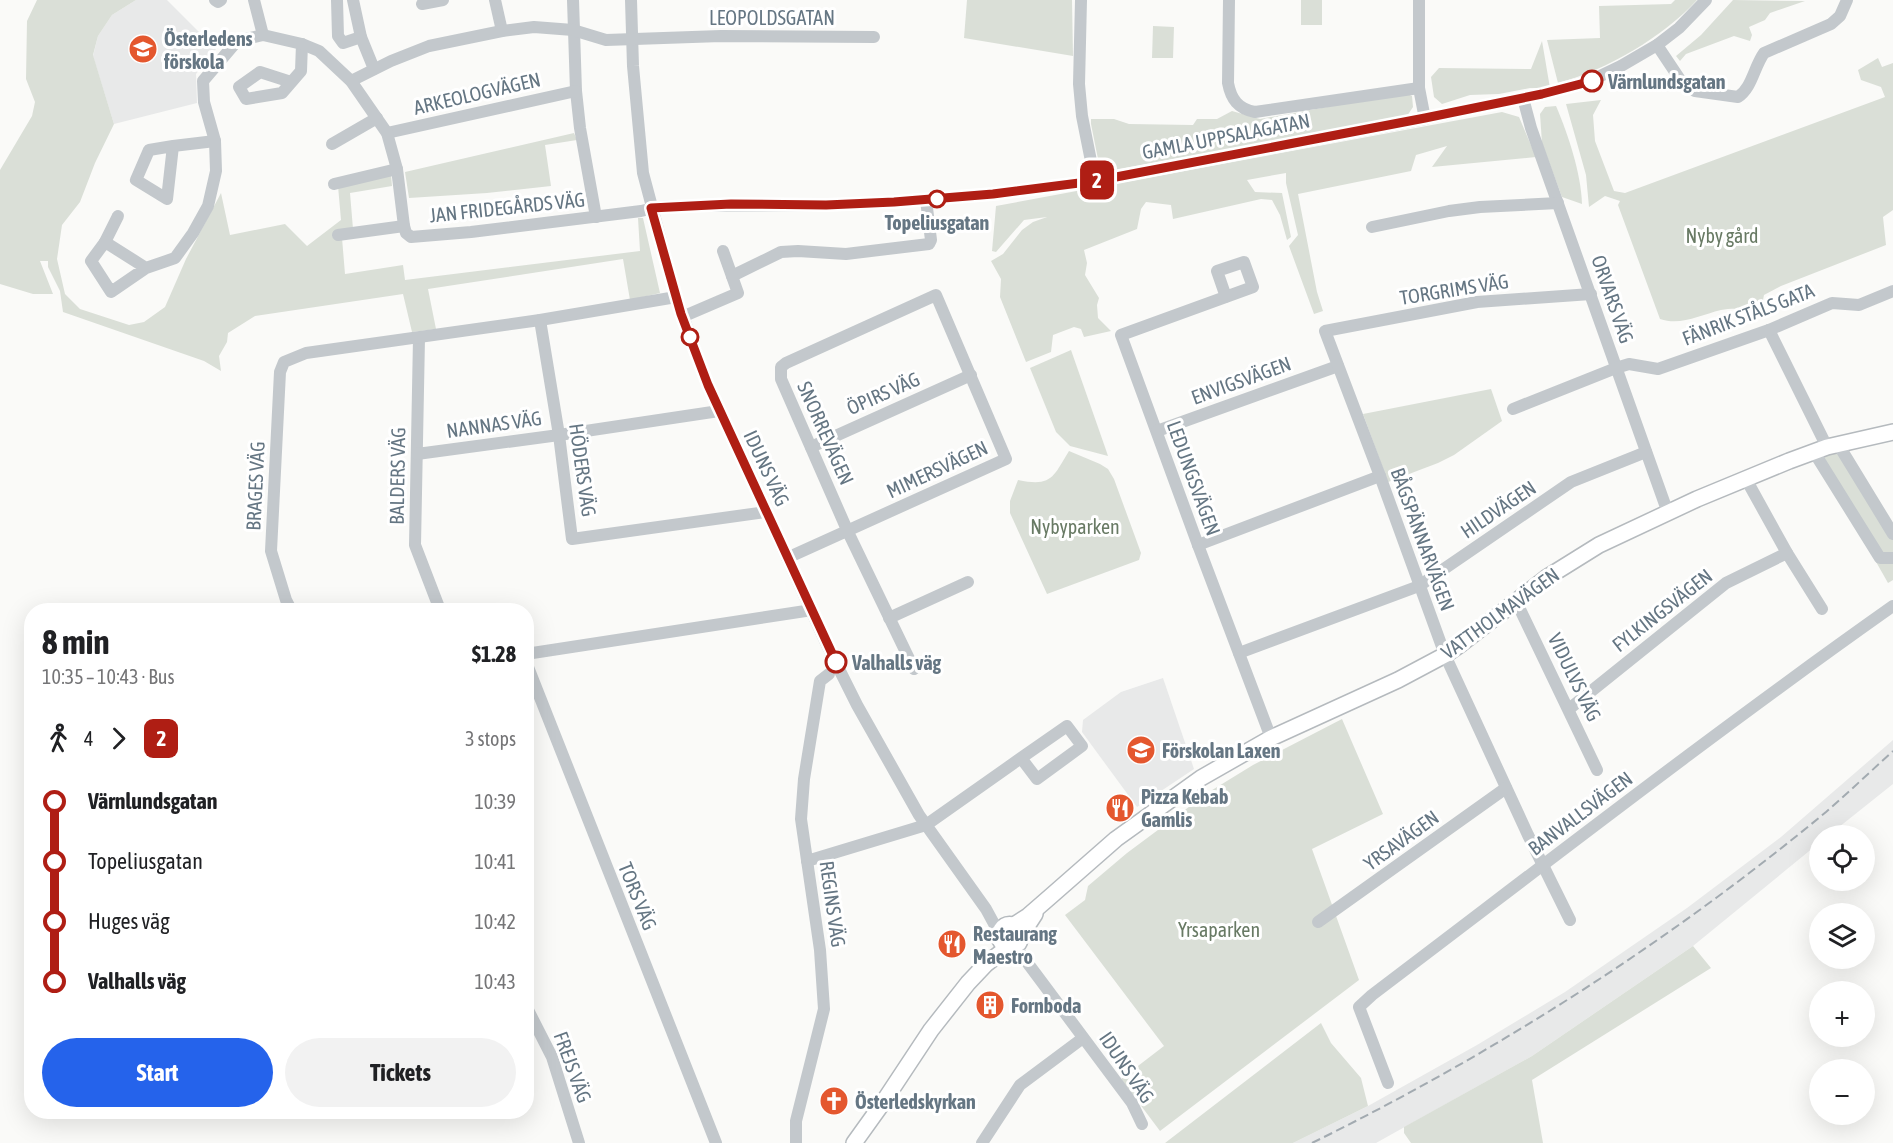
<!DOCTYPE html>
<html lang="en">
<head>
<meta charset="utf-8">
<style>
	:root { --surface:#fff; --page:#f2f2f2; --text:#202124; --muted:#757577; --accent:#2563eb }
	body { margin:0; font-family:"Asap Condensed",sans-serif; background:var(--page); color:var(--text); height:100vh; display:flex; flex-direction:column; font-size:22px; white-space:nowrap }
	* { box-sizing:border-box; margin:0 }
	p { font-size:20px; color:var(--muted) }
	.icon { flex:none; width:33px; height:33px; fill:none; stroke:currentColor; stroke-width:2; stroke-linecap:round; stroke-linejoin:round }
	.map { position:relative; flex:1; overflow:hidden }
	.drawer { position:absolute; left:24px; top:603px; width:510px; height:516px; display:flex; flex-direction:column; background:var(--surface); border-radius:24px; box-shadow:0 6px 24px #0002 }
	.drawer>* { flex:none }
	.badge { padding:0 12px; border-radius:9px; font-size:21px; line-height:39px }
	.controls { position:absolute; left:1809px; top:825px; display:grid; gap:12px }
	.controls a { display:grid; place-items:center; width:66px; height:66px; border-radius:50%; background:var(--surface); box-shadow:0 6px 24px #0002; font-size:30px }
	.map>.badge { position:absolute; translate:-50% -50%; box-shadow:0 0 0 3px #fff }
	.legs { display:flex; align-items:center; gap:9px; height:66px; padding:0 18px; font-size:20px }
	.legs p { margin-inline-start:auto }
	.head { display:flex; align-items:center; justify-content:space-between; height:102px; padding:0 18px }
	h1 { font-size:33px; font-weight:700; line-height:45px }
	.button { display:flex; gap:12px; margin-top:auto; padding:12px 18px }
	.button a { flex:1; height:69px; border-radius:36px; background:var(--accent); color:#fff; font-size:24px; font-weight:700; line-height:69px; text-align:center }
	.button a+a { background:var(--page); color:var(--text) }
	ul { padding:0 18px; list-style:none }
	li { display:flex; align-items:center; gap:21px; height:60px; font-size:22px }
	li i { display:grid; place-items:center; width:9px; height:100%; margin:0 8px; background:currentColor }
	li i::after { content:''; width:15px; height:15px; margin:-8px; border:4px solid; border-radius:50%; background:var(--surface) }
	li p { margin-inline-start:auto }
	li:first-child i { background:linear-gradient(#0000 50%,currentColor 0) }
	li:last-child i { background:linear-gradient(currentColor 50%,#0000 0) }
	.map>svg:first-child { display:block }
	.built { fill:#e8e9e9 }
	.green { fill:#dadfd7 }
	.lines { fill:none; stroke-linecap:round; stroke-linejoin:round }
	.major-casing { stroke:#b5babe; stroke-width:18 }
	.minor { stroke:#c3c8cc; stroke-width:12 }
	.major { stroke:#fff; stroke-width:15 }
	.rail { stroke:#a2aab0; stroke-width:2; stroke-dasharray:9 4.5; stroke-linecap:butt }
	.line-1-casing { stroke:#fff; stroke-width:14 }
	.line-1 { stroke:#af1e14; stroke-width:9 }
	.stop-1-dot { fill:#fff; stroke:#af1e14; stroke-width:3 }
	.labels { text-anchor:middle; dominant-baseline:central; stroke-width:6; stroke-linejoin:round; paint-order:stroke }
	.street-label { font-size:20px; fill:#657683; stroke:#fff }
	.poi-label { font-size:20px; font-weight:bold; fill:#657683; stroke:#fff; text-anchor:start }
	.stop-label { font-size:20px; font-weight:bold; fill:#657683; stroke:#fff; text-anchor:start }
	.park-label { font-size:20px; fill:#687a64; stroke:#fff }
</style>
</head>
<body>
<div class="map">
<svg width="1893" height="1143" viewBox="0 0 1893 1143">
	<rect width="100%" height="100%" fill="#fafaf8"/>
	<g class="built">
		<path d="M136,0H167L216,49L196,74L197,103L114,124L93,56L98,36L112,15Z"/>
		<path d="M1163,678L1194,769L1137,807L1082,732L1083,720L1121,692Z"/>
		<path d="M1893,740V784L1829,835L1820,836L1819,843L1693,946L1532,1056L1376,1143H1293L1368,1106L1477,1045L1565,992L1687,908L1781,837Z"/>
	</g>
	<g class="green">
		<path d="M37,0H136L112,15L98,36L93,55L114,124L95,163L80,202L62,225L57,259L65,294L80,309L129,325L144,322L165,307L186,259L221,193L230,235L285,224L307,246L341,220L338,186L391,175L392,186L350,193L353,229L342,238L345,274L403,265L405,280L640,251L638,218H643L660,293L630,300L623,259L428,289L436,329L412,332L403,294L255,316L228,333L227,342L219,356L221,371L204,361L63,312L60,291L48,267V261H40L53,294H33L0,284V170L32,116L35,102L26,79L27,21Z"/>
		<path d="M967,0H1072L1073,56L964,38Z"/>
		<rect x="1301" y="0" width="21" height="25"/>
		<path d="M1675,0H1697C1663,37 1607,70 1558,83L1547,40L1600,38L1599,6L1671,4Z"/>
		<path d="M1733,0L1805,1L1770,13L1765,20L1749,27L1752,35L1750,41L1734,36L1686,54L1680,61L1676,56L1701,35Z"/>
		<path d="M1153,26L1174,27L1173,58H1152Z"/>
		<path d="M1542,41L1550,88H1530L1499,94L1470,95L1442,104L1434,97L1431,77L1439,68L1531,69Z"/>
		<path d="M1878,58L1882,67L1893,63V210L1883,217L1886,245L1781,286L1764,295L1763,300L1767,311L1755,320L1749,308C1740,309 1730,308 1721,310C1700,315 1681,326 1660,319L1618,205L1620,201L1605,196L1589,207L1586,175L1566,104L1601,100L1593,115L1595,141L1614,191L1625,193L1885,97L1881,87L1861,80L1858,70Z"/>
		<path d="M1405,93L1412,96L1413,107L1407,116L1395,119L1113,170L1107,169L1098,159L1091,124V119H1114L1129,124L1193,125L1197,119H1217L1232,111L1260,119Z"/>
		<path d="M1556,106C1568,134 1581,173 1582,204L1562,197L1542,143L1540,114L1545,107Z"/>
		<path d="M1502,112L1519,117L1536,157L1432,167L1447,146L1416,155L1411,171L1298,194L1317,292L1323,311L1314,314L1289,246L1298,235L1286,183V173L1247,180L1255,192L1282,193L1291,237L1287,240L1280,215L1272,200L1261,199L1173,219L1171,205L1146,202L1141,209L1137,229L1084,250L1087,263L1085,275L1099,298L1097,305L1098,318L1111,331L1084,337L1081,329L1074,327L1053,335L1051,352L1026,362L1000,297L1001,279L991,261L1003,254L1022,230L1033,222L1047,217L1024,220L996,252L992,251L996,206Z"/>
		<path d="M574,133L577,140L545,145L551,186L487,193L409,198L405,172Z"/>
		<path d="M1071,350L1106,450L1108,456L1070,446L1056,432L1030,368Z"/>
		<path d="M1491,389L1502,421L1454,455L1438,463L1388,482L1363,414Z"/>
		<path d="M1838,444L1893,534V580L1888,583L1814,452Z"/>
		<path d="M1069,451L1100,464L1108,469L1114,479L1141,553L1139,560L1047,594L1010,513V501L1018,480C1052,487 1053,477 1069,451Z"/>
		<path d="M1342,719L1383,814L1312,849L1359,980L1160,1131L1121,1079L1164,1046L1065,915L1085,900L1088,886L1127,853L1209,792L1253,765Z"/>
		<path d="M1693,946L1711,968L1532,1080L1543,1143H1411L1404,1133V1127L1532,1056Z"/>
		<path d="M1321,1023L1331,1043L1361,1078L1368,1106L1293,1143H1165Z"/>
	</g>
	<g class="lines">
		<g class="major-casing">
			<g id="major">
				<path d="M1014,925L1028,916L1051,896L1116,839L1201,778L1271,738L1398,680L1445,655L1461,644L1546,578L1599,545L1697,499L1789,461L1827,447L1893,432"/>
				<path d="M1011,947C986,943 1006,910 1021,932"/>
				<path d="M854,1143L882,1104L931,1030L968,983L986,964L1003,951L1019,943L1022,934L1035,914"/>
			</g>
		</g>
		<g class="minor">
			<path d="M215,0L218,2L221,0"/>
			<path d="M254,0L263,35"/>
			<path d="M337,0L338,36L343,43L361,37"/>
			<path d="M353,0L361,37L374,69"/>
			<path d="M495,0L502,31"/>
			<path d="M573,0L576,91L580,128L596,217"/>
			<path d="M631,0L633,66L643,173L676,297L708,385L827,645L857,705L919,815L986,909L999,933"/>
			<path d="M1081,0L1079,84L1082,116L1095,181"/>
			<path d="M1229,0L1228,83C1231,99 1238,109 1255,112L1419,88"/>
			<path d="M1419,0V88L1425,119"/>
			<path d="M422,4L443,0"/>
			<path d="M1657,45L1683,84L1695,91L1738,97C1752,88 1754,67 1764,53L1831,24L1840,16L1847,0"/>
			<path d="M351,81L391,61L429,46L502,31L534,27L573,30L606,40L721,36L874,37"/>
			<path d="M291,82L260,72L239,87L246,99L282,93L301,71L302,44"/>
			<path d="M1523,98L1531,128L1668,513"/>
			<path d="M387,133L576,91"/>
			<path d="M332,144L377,118"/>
			<path d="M173,146L167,199L136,180L149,150L173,146L215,141"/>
			<path d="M334,184L397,169"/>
			<path d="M1372,227L1449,211L1480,207L1558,203"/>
			<path d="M338,235L404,226L406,233L411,237L471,232L641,211L658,207L678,206L826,205L894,202L993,194L1095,181L1425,119L1542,94L1592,80L1621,66L1657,45L1679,28L1706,0"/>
			<path d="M105,242L118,216"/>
			<path d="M146,268L105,242L91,261L111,292L146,268L175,258L193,233L208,206L216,171L215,141L204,102L203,81L237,41L263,35L302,44L319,51L351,81L387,133L397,169L404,226"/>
			<path d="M732,276L781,252L798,251L846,254L929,244L931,240L926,200"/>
			<path d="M1226,297L1217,271L1244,262L1253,287L1121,335L1198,545L1271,738"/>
			<path d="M682,317L738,293L723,251"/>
			<path d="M540,320L559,435L572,539L766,512"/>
			<path d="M1769,330L1827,447"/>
			<path d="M419,338L415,545L440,610"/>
			<path d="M1513,409L1616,368L1629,364L1658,369L1769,330L1832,303L1859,305L1893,291"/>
			<path d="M1157,431L1338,366"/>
			<path d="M1838,444L1893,534"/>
			<path d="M811,447L971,375"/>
			<path d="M1814,452L1880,558H1893"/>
			<path d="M417,454L559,435L719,411"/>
			<path d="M1746,479L1787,553L1822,609"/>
			<path d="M1198,545L1380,476"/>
			<path d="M787,558L1006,459L936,295L786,363L781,367V379L848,532L914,669"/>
			<path d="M1516,601L1597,770"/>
			<path d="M291,610L286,600L271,551L280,372L284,362L306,353L540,320L676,297"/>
			<path d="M889,618L968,582"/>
			<path d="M1239,653L1419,586L1571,482L1646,452"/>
			<path d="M526,654L812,610"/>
			<path d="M526,662L716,1143"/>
			<path d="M1569,709L1726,583L1787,553"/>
			<path d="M807,861L926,825L1021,758L1037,779L1082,746L1067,726L1021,758"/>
			<path d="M1570,920L1528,835L1445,655L1380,476L1325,331L1477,302L1591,294"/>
			<path d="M1318,922L1506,788"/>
			<path d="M1015,946L1132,1103L1142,1124"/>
			<path d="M526,1006L552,1057L579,1143"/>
			<path d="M1388,1083L1359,1007L1372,995C1545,864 1716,731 1893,606"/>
			<path d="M796,1143V1121L824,1009L820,950L801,819L804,779L820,681L829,674"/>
			<path d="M982,1143L1020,1085L1083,1038"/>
		</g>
		<use href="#major" class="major"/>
		<path class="rail" d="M1312,1143C1495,1053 1669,942 1826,812C1849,792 1871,771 1893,751"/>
	</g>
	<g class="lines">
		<g class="line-1-casing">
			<path id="line-1" d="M836,662L708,385L681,314L651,208L731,204L826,205L894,202L993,194L1095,181L1425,118L1542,94L1592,81"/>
		</g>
		<use href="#line-1" class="line-1"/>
	</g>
	<defs>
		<g id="school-disc" transform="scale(1.5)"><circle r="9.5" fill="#e4572e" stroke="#fff"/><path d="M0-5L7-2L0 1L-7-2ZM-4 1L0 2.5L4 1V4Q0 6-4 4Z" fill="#fff"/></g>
		<g id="restaurant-disc" transform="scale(1.5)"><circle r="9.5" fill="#e4572e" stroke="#fff"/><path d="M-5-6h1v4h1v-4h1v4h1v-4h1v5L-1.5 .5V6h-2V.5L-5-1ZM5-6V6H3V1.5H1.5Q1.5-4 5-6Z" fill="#fff"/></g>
		<g id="building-disc" transform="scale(1.5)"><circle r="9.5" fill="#e4572e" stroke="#fff"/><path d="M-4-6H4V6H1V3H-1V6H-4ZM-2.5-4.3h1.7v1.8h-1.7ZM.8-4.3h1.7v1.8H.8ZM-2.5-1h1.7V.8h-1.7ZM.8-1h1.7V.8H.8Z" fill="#fff"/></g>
		<g id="church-disc" transform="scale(1.5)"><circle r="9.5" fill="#e4572e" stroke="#fff"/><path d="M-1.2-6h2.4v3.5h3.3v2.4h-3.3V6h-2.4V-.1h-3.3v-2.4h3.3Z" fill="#fff"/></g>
	</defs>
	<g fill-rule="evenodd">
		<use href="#school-disc" x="143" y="49"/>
		<use href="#school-disc" x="1141" y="750"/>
		<use href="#restaurant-disc" x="1120" y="808"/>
		<use href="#restaurant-disc" x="952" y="944"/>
		<use href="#building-disc" x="990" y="1005"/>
		<use href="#church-disc" x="834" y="1101"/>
	</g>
	<g class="stop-1-dot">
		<circle cx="1592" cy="81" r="10"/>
		<circle cx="937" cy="199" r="8"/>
		<circle cx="690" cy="337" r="8"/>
		<circle cx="836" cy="662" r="10"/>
	</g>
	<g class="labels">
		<g class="street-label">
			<text x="772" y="17">LEOPOLDSGATAN</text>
			<text transform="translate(477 93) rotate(-13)">ARKEOLOGVÄGEN</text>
			<text transform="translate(1226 136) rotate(-11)">GAMLA UPPSALAGATAN</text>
			<text transform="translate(507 207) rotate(-6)">JAN FRIDEGÅRDS VÄG</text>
			<text transform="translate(1454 289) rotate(-9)">TORGRIMS VÄG</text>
			<text transform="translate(1613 299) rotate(71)">ORVARS VÄG</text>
			<text transform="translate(1748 314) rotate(-21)">FÄNRIK STÅLS GATA</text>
			<text transform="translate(1241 380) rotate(-20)">ENVIGSVÄGEN</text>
			<text transform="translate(883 393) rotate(-24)">ÖPIRS VÄG</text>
			<text transform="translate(494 424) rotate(-8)">NANNAS VÄG</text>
			<text transform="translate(826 433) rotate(66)">SNORREVÄGEN</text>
			<text transform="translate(767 468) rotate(65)">IDUNS VÄG</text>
			<text transform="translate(937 469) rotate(-25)">MIMERSVÄGEN</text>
			<text transform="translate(583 470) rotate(82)">HÖDERS VÄG</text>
			<text transform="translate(397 476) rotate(-89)">BALDERS VÄG</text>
			<text transform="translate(1194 478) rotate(70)">LEDUNGSVÄGEN</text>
			<text transform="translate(255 486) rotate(-87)">BRAGES VÄG</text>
			<text transform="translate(1498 509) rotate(-34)">HILDVÄGEN</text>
			<text transform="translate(1423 539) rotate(70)">BÅGSPÄNNARVÄGEN</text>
			<text transform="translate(1662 610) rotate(-38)">FYLKINGSVÄGEN</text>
			<text transform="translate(1500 613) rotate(-36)">VATTHOLMAVÄGEN</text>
			<text transform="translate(1575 677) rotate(64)">VIDULVS VÄG</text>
			<text transform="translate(1580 813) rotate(-37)">BANVALLSVÄGEN</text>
			<text transform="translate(1401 840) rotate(-36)">YRSAVÄGEN</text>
			<text transform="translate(638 896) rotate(68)">TORS VÄG</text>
			<text transform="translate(833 904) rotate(82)">REGINS VÄG</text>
			<text transform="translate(573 1067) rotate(70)">FREJS VÄG</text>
			<text transform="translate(1127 1067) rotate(56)">IDUNS VÄG</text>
		</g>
		<g class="poi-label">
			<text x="164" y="38">Österledens<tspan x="164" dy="23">förskola</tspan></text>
			<text x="1162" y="750">Förskolan Laxen</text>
			<text x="1141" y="796">Pizza Kebab<tspan x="1141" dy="23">Gamlis</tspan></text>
			<text x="973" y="933">Restaurang<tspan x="973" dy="23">Maestro</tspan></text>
			<text x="1011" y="1005">Fornboda</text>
			<text x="855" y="1101">Österledskyrkan</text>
		</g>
		<g class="stop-label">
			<text x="1608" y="81">Värnlundsgatan</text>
			<text x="937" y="222" text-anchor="middle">Topeliusgatan</text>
			<text x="852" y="662">Valhalls väg</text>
		</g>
		<g class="park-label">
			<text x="1722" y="235">Nyby gård</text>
			<text x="1075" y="526">Nybyparken</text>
			<text x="1219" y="929">Yrsaparken</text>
		</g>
	</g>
</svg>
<div class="controls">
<a><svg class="icon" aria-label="locate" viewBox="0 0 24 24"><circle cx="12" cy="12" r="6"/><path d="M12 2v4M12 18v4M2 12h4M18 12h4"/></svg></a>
<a><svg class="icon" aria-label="layers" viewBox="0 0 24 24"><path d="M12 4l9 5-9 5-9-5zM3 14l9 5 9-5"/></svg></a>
<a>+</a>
<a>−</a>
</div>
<b class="badge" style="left:1097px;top:180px;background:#af1e14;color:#fff">2</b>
<section class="drawer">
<div class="head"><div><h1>8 min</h1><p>10:35 – 10:43 · Bus</p></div><b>$1.28</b></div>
<div class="legs"><svg class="icon" aria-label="walk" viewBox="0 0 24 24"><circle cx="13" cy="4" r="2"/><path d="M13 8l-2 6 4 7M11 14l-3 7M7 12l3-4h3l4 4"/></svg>4<svg class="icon" aria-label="forward" viewBox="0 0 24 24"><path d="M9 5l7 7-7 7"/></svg><b class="badge" style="background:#af1e14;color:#fff">2</b><p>3 stops</p></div>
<ul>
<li><i style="color:#af1e14"></i><b>Värnlundsgatan</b><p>10:39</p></li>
<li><i style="color:#af1e14"></i><span>Topeliusgatan</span><p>10:41</p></li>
<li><i style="color:#af1e14"></i><span>Huges väg</span><p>10:42</p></li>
<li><i style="color:#af1e14"></i><b>Valhalls väg</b><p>10:43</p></li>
</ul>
<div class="button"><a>Start</a><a>Tickets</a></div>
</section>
</div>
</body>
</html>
